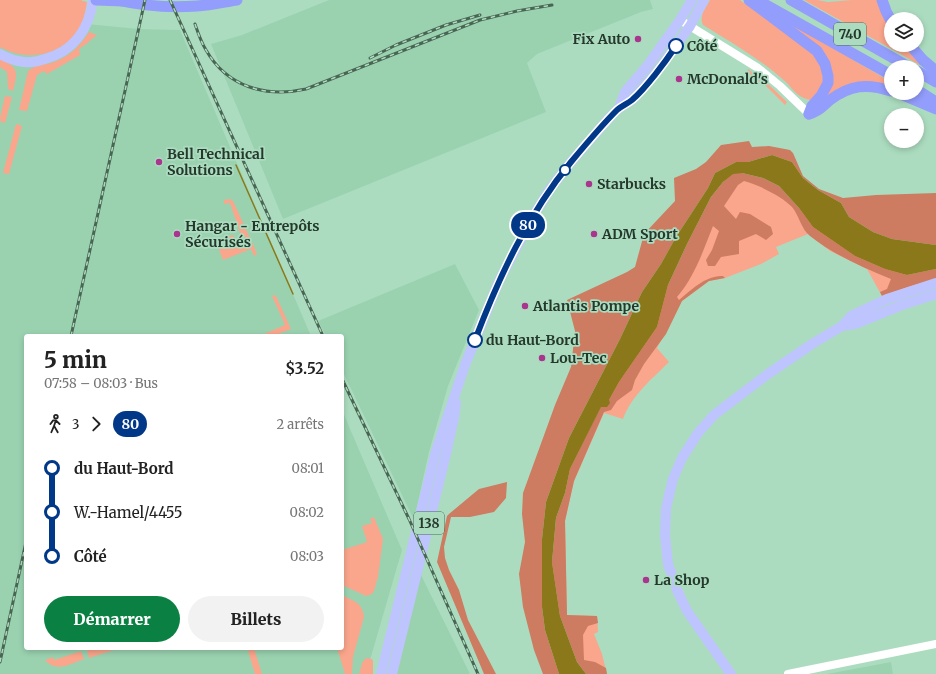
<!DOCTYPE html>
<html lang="fr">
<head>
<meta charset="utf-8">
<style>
	:root { --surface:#fff; --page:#f2f2f2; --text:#222; --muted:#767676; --accent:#0b8043 }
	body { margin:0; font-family:Merriweather,serif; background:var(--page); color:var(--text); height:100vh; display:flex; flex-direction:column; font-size:15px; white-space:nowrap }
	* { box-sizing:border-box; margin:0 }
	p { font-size:13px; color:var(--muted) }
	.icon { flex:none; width:22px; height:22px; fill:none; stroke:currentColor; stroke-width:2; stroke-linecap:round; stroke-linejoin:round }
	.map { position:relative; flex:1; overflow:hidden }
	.sheet { position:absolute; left:24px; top:334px; width:320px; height:316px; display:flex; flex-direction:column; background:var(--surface); border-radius:4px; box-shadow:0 2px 6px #0003 }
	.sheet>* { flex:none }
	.badge { padding:0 8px; border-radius:13px; font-size:14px; line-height:26px }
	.controls { position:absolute; left:884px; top:12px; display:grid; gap:8px }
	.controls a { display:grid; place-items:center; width:40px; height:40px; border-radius:50%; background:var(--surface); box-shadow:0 2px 6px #0003; font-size:20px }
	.map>.badge { position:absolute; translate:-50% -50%; box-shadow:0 0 0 2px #fff }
	.legs { display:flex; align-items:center; gap:6px; height:44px; padding:0 20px; font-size:13px }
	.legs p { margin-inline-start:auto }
	.head { display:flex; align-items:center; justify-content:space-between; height:68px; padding:0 20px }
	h1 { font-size:22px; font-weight:800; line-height:30px }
	.primary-button { display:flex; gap:8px; margin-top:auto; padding:8px 20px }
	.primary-button a { flex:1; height:46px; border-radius:24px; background:var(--accent); color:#fff; font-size:16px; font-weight:800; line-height:46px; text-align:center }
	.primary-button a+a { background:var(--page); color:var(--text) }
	ul { padding:0 20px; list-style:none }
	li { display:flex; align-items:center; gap:14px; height:44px; font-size:15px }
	li i { display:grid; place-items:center; width:6px; height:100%; margin:0 5px; background:currentColor }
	li i::after { content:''; width:10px; height:10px; margin:-5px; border:3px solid; border-radius:50%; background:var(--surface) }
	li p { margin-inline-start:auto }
	li:first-child i { background:linear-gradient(#0000 50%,currentColor 0) }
	li:last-child i { background:linear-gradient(currentColor 50%,#0000 0) }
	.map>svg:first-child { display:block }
	.built { fill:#9ad2b0 }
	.green { fill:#faa68c }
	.forest { fill:#cd7b61 }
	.water { fill:#8a781a }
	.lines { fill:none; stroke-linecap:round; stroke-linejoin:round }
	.stream { stroke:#8a781a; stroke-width:1.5 }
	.minor { stroke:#fff; stroke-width:8 }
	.major { stroke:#bec4fd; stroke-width:10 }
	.highway { stroke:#939dfc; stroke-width:11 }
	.rail-casing { stroke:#496554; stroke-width:3 }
	.rail { stroke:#acdcbf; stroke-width:1.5; stroke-dasharray:4.5; stroke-linecap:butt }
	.line-1-casing { stroke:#fff; stroke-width:9 }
	.line-1 { stroke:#013888; stroke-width:6 }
	.poi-dot { fill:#a9358f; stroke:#acdcbf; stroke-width:1.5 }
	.stop-1-dot { fill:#fff; stroke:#013888; stroke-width:2 }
	.labels { text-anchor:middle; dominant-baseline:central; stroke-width:3.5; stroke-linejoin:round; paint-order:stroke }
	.shield { fill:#acdcbf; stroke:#4d6958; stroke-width:1 }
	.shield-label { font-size:13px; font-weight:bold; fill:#24382c }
	.poi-label { font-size:14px; font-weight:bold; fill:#24382c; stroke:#acdcbf; text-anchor:start }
	.stop-label { font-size:14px; font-weight:bold; fill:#24382c; stroke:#acdcbf; text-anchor:start }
</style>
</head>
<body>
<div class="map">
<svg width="936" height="674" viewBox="0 0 936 674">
	<rect width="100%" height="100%" fill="#acdcbf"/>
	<g class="built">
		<path d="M0,0H34L87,24L139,29L180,30L311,336H26V648H342V410L402,550L366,674H0Z"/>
		<path d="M329,0H650L653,9L641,12L537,54L527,63L546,112L283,219L211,44L242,35Z"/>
		<path d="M455,264L479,310L448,386L429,452L414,520L342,370V336H326L318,321Z"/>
		<path d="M418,566L422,577L470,674H392Z"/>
		<path d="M891,662L893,674H827Z"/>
	</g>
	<g class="green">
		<path d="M0,0H80L87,2C86,8 85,15 83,21C68,54 31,64 0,47Z"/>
		<path d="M710,0H740L808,48L823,63V87L811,100C800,99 794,91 787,83C762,60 732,43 703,25C699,15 705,9 710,0Z"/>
		<path d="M804,0H817L828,2L852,0H879L887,21L891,27V45H905L922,63L920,65Z"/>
		<path d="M790,23L891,82V88L883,85L827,99L831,76Z"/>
		<path d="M89,32L97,35C90,40 86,45 79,49L80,55L47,74L44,71L37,75L27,111L19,110L28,71C35,65 43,65 51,63C68,58 80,46 89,32Z"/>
		<path d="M0,59C19,67 18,72 13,91L8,89L7,72L0,67Z"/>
		<path d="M748,69L769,85L787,102L785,105L767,87L747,72Z"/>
		<path d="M5,96L12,97L5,123L1,122L0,118Z"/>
		<path d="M16,124L22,126L9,174L3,173Z"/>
		<path d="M742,173L907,275L936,269V280L882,296L867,269L830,251L808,234L776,247L779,254L761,264L725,278L709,281L682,301L657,348L669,362C651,380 632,395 623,419L604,413L574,481L565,521L567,615L597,616L598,632L594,634L602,654L607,674H586L560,616L552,562L570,469L668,285Z"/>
		<path d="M230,199L233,201L250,238L246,239L244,235L241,236L230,203L224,204V200Z"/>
		<path d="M233,235C240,247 240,245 252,242L257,254L254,256L251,249L223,260L218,247L228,244L226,237Z"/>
		<path d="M274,295L276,296L291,329L273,336H262V335L285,325L272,296Z"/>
		<path d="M374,517L383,539L378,577L374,591L372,594L366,596L342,585V550L367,542L362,526L372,523L370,519Z"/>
		<path d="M342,595C355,602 362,602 364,617L353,657L352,674H345L337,648H342Z"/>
		<path d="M93,648H120L89,658L87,650Z"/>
		<path d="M254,648L262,674H255L248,651Z"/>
		<path d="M81,651L84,659C70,664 57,673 45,660L53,657L54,660Z"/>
		<path d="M366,658L372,659L373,661V674H359L362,663Z"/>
	</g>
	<g class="forest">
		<path d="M749,141L752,147L769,146L790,150L793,153L803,176L819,189L843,198L876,195L936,193V245L892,239L873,232L849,217L841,203L818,190L803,178L792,162L772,155L748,162H736L715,173L708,188L676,237L661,264L642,292L620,339L569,438L546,502L542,539V607L545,630L559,674H543L534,650L523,607L519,574L525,542L522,514L523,493L555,405L571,367L575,331L567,300L627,272L635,267L644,234L675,201L674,178L696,169L706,162L721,145Z"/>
		<path d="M733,173H742L763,178L779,186L799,208L813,227L855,256L885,269L907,275L936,269V279L908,287L882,296L880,292L887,289L891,279C862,267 834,255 810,236C801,229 799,215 792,207C783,197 757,184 744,181L738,185L724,206L736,219L740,212L750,214L771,227L773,234L766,240L756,234L739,241V254L721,257L715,266H708L706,260L712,250L719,231L713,226C703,251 695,276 677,297L679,300C691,290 706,275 723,276L725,278L709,281L682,301L666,334L644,364L635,380L632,390L617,401L611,410L604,412L574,481L565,521L567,615L597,616L598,623L588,626L583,635L584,660L595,662L606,668L607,674H586L577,662L560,616L552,562L556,518L565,493L570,469L601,406L609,400L619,382L657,327L668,285L687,244L711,197L723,182Z"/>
		<path d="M507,482L506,498L494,512L470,517H451L444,547L445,558L449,570L459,590L468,620L496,674H484L437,562L447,516L449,514L479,489Z"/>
	</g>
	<path class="water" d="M772,155L792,162L803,178L818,190L841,203L849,217L873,232L892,239L936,245V269L907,275L885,269L855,256L813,227L799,208L779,186L763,178L742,173L733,174L723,182L711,197L687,244L668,285L657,327L619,382L609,400L610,403L607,407H601L570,469L565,493L556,518L552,562L560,616L577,662L586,674H559L545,630L542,607V539L546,502L569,438L620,339L642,292L661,264L676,237L708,188L715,173L736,162H748Z"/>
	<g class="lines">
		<path class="stream" d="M236,165L293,294"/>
		<g class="minor">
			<path d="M680,20L758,68L780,86L809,114"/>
			<path d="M788,674L936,644"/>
		</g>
		<g class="major">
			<path d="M0,54C7,58 16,61 24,62C31,63 39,61 45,59C74,51 89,29 93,0"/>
			<path d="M619,108L625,92L648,65L680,20L692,0"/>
			<path d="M842,326L855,324L902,305L936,294"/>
			<path d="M381,674L436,451L465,365L499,281L532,218L550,189L570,163L609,118L619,108L632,100L658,70L690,26L704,0"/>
			<path d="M392,674L446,454L454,418L456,403"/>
			<path d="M731,674L687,611L677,590L668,564L665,535L666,508L673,479L682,458L698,433L714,415L768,374L812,344L842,326L851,316L887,299L936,283"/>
		</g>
		<g class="highway">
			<path d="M96,0L123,1"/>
			<path d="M117,0C143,6 170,8 197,6C211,5 224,2 237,0"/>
			<path d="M749,0L817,51L825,64L828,76V83L821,96L812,106L809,114"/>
			<path d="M791,0L909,67"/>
			<path d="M882,0L886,11L891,21"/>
			<path d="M759,1L891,75"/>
			<path d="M910,45L923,60L936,71"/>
			<path d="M917,71L936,82"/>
			<path d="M917,90L936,102"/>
			<path d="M898,93L936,109"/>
			<path d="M809,114C821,110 821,107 830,100C850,85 867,83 891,91"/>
		</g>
		<g class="rail-casing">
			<g id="rail">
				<path d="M170,0L323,336"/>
				<path d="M195,24C198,33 201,42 206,50C227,87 266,98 306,89L480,20L517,11L552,5"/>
				<path d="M370,58L396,45L446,25L480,15"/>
				<path d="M71,336L145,0"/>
				<path d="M342,379L409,519L478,674"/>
				<path d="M0,662L26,542"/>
			</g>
		</g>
		<use href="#rail" class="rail"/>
	</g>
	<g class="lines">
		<g class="line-1-casing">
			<path id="line-1" d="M475,340C499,277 528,214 571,162C586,144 601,126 617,110C621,106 627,104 632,100C646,88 666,61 676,46"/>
		</g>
		<use href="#line-1" class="line-1"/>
	</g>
	<g class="poi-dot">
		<circle cx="638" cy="39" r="4"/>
		<circle cx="679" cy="79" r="4"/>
		<circle cx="159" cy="162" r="4"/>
		<circle cx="589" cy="184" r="4"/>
		<circle cx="177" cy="234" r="4"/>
		<circle cx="594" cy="234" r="4"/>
		<circle cx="525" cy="306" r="4"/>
		<circle cx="542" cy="358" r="4"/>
		<circle cx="646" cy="580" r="4"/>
	</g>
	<g class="stop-1-dot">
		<circle cx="676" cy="46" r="7"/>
		<circle cx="565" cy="170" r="5"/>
		<circle cx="475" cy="340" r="7"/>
	</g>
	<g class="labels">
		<g class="shield">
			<rect x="834" y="23" width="32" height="22" rx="3"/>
			<rect x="414" y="512" width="30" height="22" rx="3"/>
		</g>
		<g class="shield-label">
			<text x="850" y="34">740</text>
			<text x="429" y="523">138</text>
		</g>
		<g class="poi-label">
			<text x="630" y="39" text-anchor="end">Fix Auto</text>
			<text x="687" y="79">McDonald's</text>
			<text x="167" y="154">Bell Technical<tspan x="167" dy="16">Solutions</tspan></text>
			<text x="597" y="184">Starbucks</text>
			<text x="185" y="226">Hangar - Entrepôts<tspan x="185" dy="16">Sécurisés</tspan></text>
			<text x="602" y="234">ADM Sport</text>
			<text x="533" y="306">Atlantis Pompe</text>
			<text x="550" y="358">Lou-Tec</text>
			<text x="654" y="580">La Shop</text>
		</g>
		<g class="stop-label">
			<text x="687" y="46">Côté</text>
			<text x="486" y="340">du Haut-Bord</text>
		</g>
	</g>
</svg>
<div class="controls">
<a><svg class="icon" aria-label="layers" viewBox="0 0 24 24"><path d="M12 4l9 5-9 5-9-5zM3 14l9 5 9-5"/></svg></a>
<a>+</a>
<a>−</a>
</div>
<b class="badge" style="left:528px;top:225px;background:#013888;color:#fff">80</b>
<section class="sheet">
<div class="head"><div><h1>5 min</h1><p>07:58 – 08:03 · Bus</p></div><b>$3.52</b></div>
<div class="legs"><svg class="icon" aria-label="walk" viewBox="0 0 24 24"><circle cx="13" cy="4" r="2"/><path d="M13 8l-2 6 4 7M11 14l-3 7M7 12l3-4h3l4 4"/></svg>3<svg class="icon" aria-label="forward" viewBox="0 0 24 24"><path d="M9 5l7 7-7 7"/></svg><b class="badge" style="background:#013888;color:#fff">80</b><p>2 arrêts</p></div>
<ul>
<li><i style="color:#013888"></i><b>du Haut-Bord</b><p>08:01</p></li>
<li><i style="color:#013888"></i><span>W.-Hamel/4455</span><p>08:02</p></li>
<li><i style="color:#013888"></i><b>Côté</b><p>08:03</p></li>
</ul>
<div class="primary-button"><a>Démarrer</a><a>Billets</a></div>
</section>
</div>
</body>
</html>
